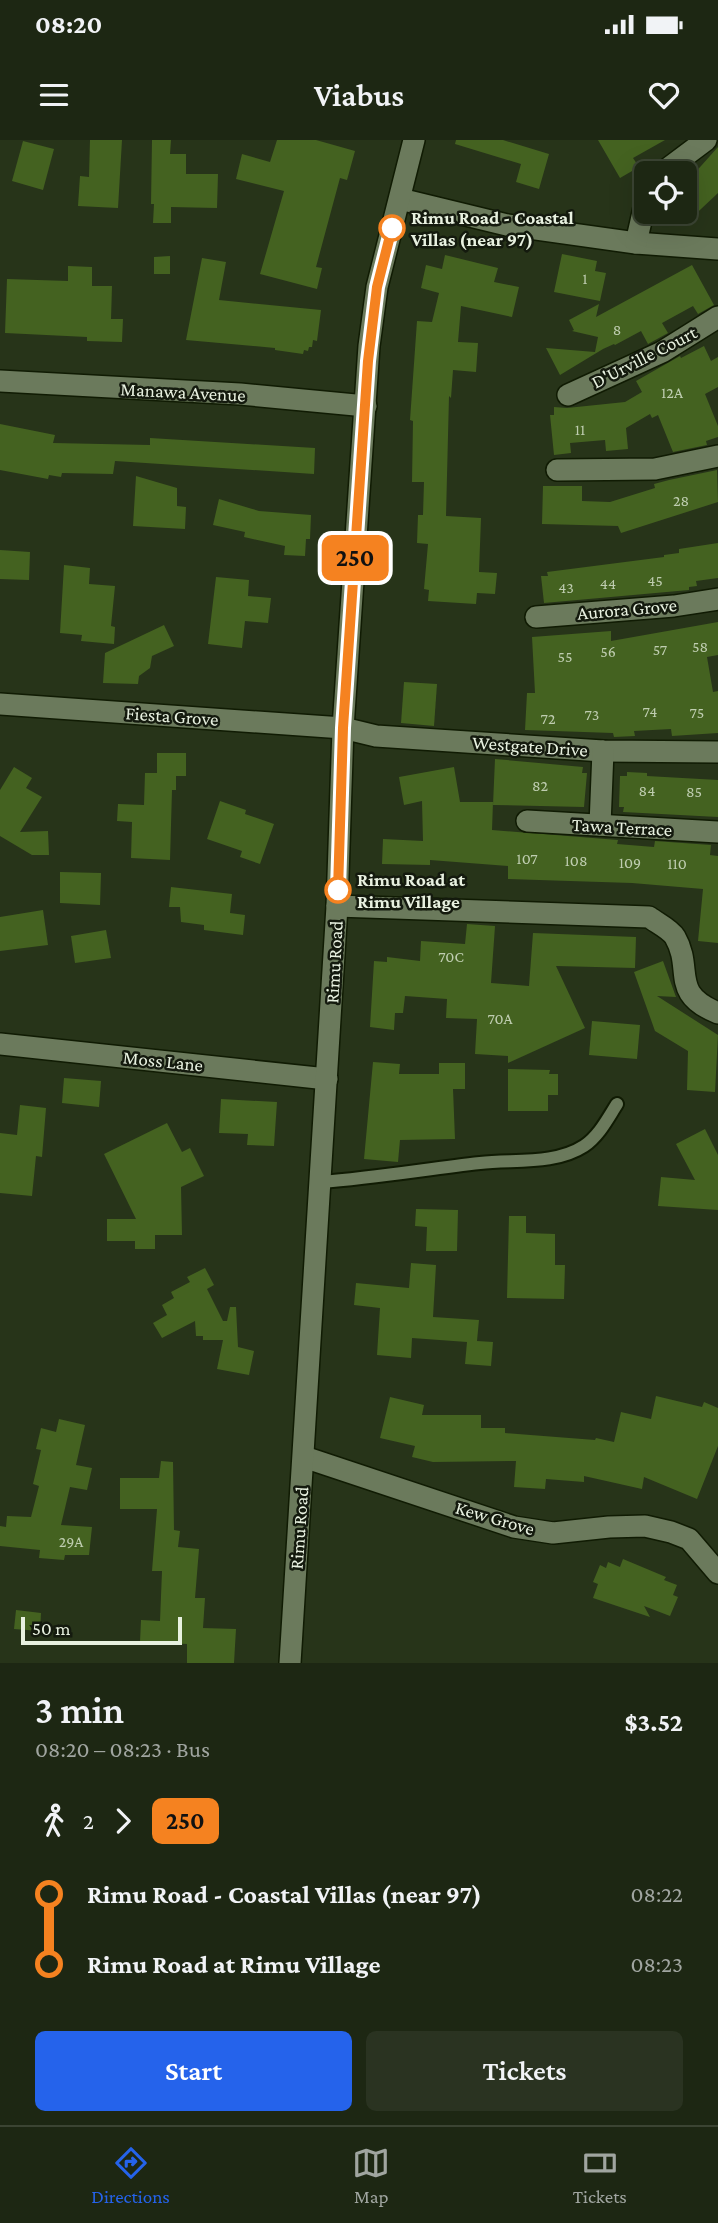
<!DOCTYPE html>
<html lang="en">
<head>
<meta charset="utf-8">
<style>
	:root { --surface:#1d2713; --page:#2a3321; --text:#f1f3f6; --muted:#a0a5a0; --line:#3b4433; --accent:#2563eb }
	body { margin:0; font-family:"Crimson Pro",serif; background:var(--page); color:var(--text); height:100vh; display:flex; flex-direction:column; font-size:26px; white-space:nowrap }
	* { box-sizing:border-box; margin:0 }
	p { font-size:23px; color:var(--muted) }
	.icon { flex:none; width:38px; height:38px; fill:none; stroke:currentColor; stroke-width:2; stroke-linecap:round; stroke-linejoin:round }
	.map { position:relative; height:1523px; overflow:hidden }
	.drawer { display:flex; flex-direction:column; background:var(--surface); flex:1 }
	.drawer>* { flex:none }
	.badge { padding:0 14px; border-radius:10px; font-size:24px; line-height:46px }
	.tools { position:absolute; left:634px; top:21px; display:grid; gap:14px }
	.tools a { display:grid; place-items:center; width:63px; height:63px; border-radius:10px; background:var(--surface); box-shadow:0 7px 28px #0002,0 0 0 2px var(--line); font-size:35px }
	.scale { position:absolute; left:21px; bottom:18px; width:161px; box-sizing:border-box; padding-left:7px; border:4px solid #e8f1e0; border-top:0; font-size:19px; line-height:24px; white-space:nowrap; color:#e8f1e0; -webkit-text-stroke:5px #141a0e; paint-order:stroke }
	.map>.badge { position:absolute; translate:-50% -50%; box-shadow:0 0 0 4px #fff }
	.legs { display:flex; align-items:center; gap:10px; height:77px; padding:0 35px; font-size:23px }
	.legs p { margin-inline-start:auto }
	.head { display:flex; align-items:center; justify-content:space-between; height:119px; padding:0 35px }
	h1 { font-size:38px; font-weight:600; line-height:52px }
	.action { display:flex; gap:14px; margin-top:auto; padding:14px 35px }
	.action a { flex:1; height:80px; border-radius:10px; background:var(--accent); color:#fff; font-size:28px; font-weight:600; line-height:80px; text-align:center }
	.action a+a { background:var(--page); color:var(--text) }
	ul { padding:0 35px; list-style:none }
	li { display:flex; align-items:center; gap:24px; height:70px; font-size:26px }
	li i { display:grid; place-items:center; width:10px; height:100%; margin:0 9px; background:currentColor }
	li i::after { content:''; width:18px; height:18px; margin:-9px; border:5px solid; border-radius:50%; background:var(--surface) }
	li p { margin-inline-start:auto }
	li:first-child i { background:linear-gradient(#0000 50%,currentColor 0) }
	li:last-child i { background:linear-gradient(currentColor 50%,#0000 0) }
	.status { display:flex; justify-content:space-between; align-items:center; height:49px; padding:0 35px; background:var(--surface); direction:ltr }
	.status svg { height:19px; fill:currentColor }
	header { display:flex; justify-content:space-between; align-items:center; height:91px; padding:0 35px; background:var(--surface); font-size:32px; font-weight:600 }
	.dock { display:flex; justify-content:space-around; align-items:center; height:98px; border-top:2px solid var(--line); background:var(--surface); font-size:19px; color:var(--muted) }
	.dock a { display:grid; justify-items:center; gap:4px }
	.dock .on { color:var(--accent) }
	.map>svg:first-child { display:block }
	.building { fill:#446220 }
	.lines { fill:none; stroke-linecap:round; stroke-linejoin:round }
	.lane-casing { stroke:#101b03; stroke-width:16 }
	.street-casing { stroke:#101b03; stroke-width:24 }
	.secondary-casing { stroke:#101b03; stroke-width:24 }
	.lane { stroke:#6b7a5c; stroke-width:12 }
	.street { stroke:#6b7a5c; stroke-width:21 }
	.secondary { stroke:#6b7a5c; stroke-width:21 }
	.line-1-casing { stroke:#fff; stroke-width:16 }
	.line-1 { stroke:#f58220; stroke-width:10 }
	.stop-1-dot { fill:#fff; stroke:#f58220; stroke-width:3.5 }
	.labels { text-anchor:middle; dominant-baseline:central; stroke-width:5; stroke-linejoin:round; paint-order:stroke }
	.number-label { font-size:16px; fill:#bfcdb0 }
	.stop-label { font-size:19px; font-weight:bold; fill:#e8f1e0; stroke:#141a0e; text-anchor:start }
	.street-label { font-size:19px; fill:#e8f1e0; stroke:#141a0e }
</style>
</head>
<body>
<div class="status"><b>08:20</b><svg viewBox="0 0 49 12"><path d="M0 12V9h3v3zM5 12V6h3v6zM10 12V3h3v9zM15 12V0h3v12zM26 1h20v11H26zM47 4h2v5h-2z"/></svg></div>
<header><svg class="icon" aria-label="menu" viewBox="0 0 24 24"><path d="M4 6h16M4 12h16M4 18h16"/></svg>Viabus<svg class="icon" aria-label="heart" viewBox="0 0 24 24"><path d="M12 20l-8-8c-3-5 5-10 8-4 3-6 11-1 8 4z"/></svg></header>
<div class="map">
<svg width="718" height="1523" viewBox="0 0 718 1523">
	<rect width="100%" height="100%" fill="#273419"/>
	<g class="building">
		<path d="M90,0H122L118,68L78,66L80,36L89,37Z"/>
		<path d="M152,0H171L170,14H186V34H218L217,68L171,67V83H153L154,64H151Z"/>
		<path d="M277,0H316L355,11L347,40L340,38L316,127L322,128L317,149L260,134L284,51L236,39L242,14L270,22Z"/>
		<path d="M456,0H503L549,14L539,49L516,42L521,24L455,4Z"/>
		<path d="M598,0H665L633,18L639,27L620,38Z"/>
		<path d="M23,1L54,9L43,50L12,41Z"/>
		<path d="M718,7V53L684,85V45Z"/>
		<path d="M562,114L597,121L595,131L606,133L600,161L554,152Z"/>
		<path d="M445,115L498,128L494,142L519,147L512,177L461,166L458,202L478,203L476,232L453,230L451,258L449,256L446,376L481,378L479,432L497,433L495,454L477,453L476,464L428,461L429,450L424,449L428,404L417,403L418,375H423L424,342H412L413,281L410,280L417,181L432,182L439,153L421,148L426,125L442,129Z"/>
		<path d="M170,116V134H154V117Z"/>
		<path d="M202,118L226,122L219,160L321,170L317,201L313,200L312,207H309L308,211L304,210L303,214L275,210V208L186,200Z"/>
		<path d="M692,125L714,165L698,174L693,166L662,183L668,193L648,204L641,191L615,205L614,204L603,209L560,235L546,208L595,212L598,197L572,191L574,190L569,180L599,164L596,177Z"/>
		<path d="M68,126L92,127V146H112L111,179H123L122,202L87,201V197L5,193L7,139L68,141Z"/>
		<path d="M704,206L711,221L718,217V247L705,254L718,286V297L706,301L707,305L673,312L658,275L652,278L650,274L626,288L628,309L606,311L605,300L570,303L571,313L554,315L550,275H554V267L567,268L625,262L642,252L636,241L680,216L681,218Z"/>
		<path d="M0,284L55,295L53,303L150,305V298L315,308L314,334L115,321L113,334L62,333L61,337L49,335L48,339L0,330Z"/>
		<path d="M717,330L718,362L621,393L618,386L542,384L543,346H582V361L610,362L655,348L654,344L669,340Z"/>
		<path d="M136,336L177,348V366L186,367L185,389L133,386Z"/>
		<path d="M219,359L259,371L311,375L310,399H306L305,416L284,415L285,406L244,397L245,392L213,385Z"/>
		<path d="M718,403V438L696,441L697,446L689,447V450L544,463L541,436H548L547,432L664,417V415L679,413V409Z"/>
		<path d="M0,410L30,412L29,440L0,439Z"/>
		<path d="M64,425L90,428L89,444L115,446L111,486L115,487L114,504L81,501L82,495L60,493Z"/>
		<path d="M216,437L249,440L248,456L271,458L268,483L245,481L242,508L208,504Z"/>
		<path d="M718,482V515L707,517L713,552L718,551V593L672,596L671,589L634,591L635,596L614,597L613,593L525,590L527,553H535L532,497L611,491V501Z"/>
		<path d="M164,485L174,506L152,516L150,528L139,536L138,544L103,543L105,513Z"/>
		<path d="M404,542L437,544L434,586L401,583Z"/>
		<path d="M157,613H186V636H176V650H172L170,720L131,718L132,682L117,681L118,664L144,665L145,633H157Z"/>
		<path d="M495,619L583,627L582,633H587L584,667L493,665Z"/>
		<path d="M14,627L32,638L26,648L42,657L20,692L48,691L49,715H32L0,696V650Z"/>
		<path d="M454,627L460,662H493L492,690L618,700L617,704L654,707L655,701L711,705L710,715L718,716V803L698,801L703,749L632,743L508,739V726L430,720V725L382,724L383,699L423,701L422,661L404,665L399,637Z"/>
		<path d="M627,632L647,633V636L718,640V677L623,672L624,667H619L620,636H627Z"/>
		<path d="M220,661L246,670L245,674L274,684L260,724L240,717L242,711L207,699Z"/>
		<path d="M60,732L101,733L100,765L60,763Z"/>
		<path d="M171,747L232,754L230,773L245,775L243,795L204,790V785L181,782L180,767H169Z"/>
		<path d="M43,770L48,805L0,811V777Z"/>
		<path d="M467,784L495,786L491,843L529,846L533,793L636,797L635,828L556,826L585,888L508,923V916L475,914L477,879L446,878L447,859L405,856L403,873H395L394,890L370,887L374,821L387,822V817L420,821L421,801L465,804Z"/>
		<path d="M106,790L111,818L75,823L71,796Z"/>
		<path d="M663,821L676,857L657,856L718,895L715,952L687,950L688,911L655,891L634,832Z"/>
		<path d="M592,881L640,885L637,919L589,915Z"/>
		<path d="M373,922L400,924L399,934H439V923H465V949H453L455,999L400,1000L398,1022L364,1019Z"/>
		<path d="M508,929L550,930L549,934H558V955H548V971H508Z"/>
		<path d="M64,938L101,941L99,967L62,963Z"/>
		<path d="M221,959L277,962L274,1006L247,1005L248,994L219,993Z"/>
		<path d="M20,965L46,968L42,1017L36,1016L32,1056L0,1053V993L17,995Z"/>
		<path d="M167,983L182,1012L190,1008L204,1036L181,1047L182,1095H155V1109H135V1101H107V1079H136L104,1014Z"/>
		<path d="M705,989L718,1015V1070L658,1066L661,1037L695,1040L676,1004Z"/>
		<path d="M416,1069L458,1070L457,1111H426L427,1087L415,1086Z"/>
		<path d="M509,1076H526V1093L555,1094V1125H565L564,1159L507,1158Z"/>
		<path d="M411,1123L436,1125L433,1177L479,1180L477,1201L493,1202L491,1226L465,1224L467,1202L412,1198L411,1218L377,1215L380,1168L354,1165L356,1143L409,1148Z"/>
		<path d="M205,1128L214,1145L207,1149L223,1181H227L230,1167H236L238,1207L254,1211L249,1235L217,1229L223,1200H203V1196H196L195,1181L162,1198L153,1183L167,1175L162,1165L174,1158L171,1152L190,1142L187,1137Z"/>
		<path d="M656,1256L702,1267L704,1262L718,1268V1306L697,1359L644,1337L642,1349L584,1336V1342L546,1339L545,1349L514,1347L516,1321L433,1322L412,1317L415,1306L380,1298L390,1257L424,1265L422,1275H481V1288H505V1293L595,1300L596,1298L614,1302L621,1272L651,1279Z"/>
		<path d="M59,1279L85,1285L76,1325L92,1328L87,1350L70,1347L61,1385L92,1387L89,1415H65L64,1420L39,1418L40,1410L0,1406V1386L6,1387L7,1376L31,1377L39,1346L33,1344L41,1310L36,1309L41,1288L56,1292Z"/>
		<path d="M161,1321L173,1322L174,1390L180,1391L178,1407L199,1409L195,1458H205L203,1488L236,1489L234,1523H187V1504L140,1502L141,1480L160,1481L162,1431H152L157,1369H120V1338H159Z"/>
		<path d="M623,1419L666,1437L664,1440L677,1445L673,1455L678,1457L670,1476L644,1466L650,1477L593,1458L598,1444L593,1442L600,1425L606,1428L608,1422L620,1427Z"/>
		<path d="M16,1470L41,1473L40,1491L14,1489Z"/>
	</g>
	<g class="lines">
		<g class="lane-casing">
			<path id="lane" d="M321,1042C375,1038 427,1029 480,1023C513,1019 555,1025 584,1006C599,996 608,978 617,964"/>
		</g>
		<g class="street-casing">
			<g id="street">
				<path d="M662,33L706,0"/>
				<path d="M400,59L507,85L636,103L718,109"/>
				<path d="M636,103L646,59"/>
				<path d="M0,241L240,254L366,266"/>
				<path d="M568,255L662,212L718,177"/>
				<path d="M557,330L655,329L718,316"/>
				<path d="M536,477L674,466L718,459"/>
				<path d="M0,564L343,588L376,596L603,611L718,612"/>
				<path d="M527,681L718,692"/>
				<path d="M600,685L603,611"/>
				<path d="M337,766L649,777C657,783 670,789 675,797C694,830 669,853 718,873"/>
				<path d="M0,904L327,939"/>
				<path d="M304,1317L514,1387L553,1393L609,1387L645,1386L671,1392L689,1399L718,1433"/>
			</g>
		</g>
		<g class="secondary-casing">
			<path id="secondary" d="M290,1523L337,766L343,588L369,206L377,147L414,0"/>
		</g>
		<use href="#lane" class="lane"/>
		<use href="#street" class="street"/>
		<use href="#secondary" class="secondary"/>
	</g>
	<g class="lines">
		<g class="line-1-casing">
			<path id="line-1" d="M338,750L343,588L368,221L377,147L392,88"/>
		</g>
		<use href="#line-1" class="line-1"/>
	</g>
	<g class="stop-1-dot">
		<circle cx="392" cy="88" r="12"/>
		<circle cx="338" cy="750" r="12"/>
	</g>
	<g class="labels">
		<g class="number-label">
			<text x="585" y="138">1</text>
			<text x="617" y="189">8</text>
			<text x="672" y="252">12A</text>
			<text x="580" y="289">11</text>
			<text x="681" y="360">28</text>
			<text x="655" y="440">45</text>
			<text x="608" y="443">44</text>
			<text x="566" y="447">43</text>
			<text x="700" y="506">58</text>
			<text x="660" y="509">57</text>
			<text x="608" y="511">56</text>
			<text x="565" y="516">55</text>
			<text x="650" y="571">74</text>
			<text x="697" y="572">75</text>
			<text x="592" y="574">73</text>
			<text x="548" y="578">72</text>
			<text x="540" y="645">82</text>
			<text x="647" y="650">84</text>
			<text x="694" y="651">85</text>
			<text x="527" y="718">107</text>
			<text x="576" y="720">108</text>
			<text x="630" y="722">109</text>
			<text x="677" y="723">110</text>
			<text x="451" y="816">70C</text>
			<text x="500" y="878">70A</text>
			<text x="71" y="1401">29A</text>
		</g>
		<g class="stop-label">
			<text x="411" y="77">Rimu Road - Coastal<tspan x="411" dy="22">Villas (near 97)</tspan></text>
			<text x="357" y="739">Rimu Road at<tspan x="357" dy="22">Rimu Village</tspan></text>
		</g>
		<g class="street-label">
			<text transform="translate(644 217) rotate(-27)">D'Urville Court</text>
			<text transform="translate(183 252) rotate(3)">Manawa Avenue</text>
			<text transform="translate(627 469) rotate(-5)">Aurora Grove</text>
			<text transform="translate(172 576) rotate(4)">Fiesta Grove</text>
			<text transform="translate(530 606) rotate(4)">Westgate Drive</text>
			<text transform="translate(622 687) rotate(3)">Tawa Terrace</text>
			<text transform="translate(334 822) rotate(-87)">Rimu Road</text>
			<text transform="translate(163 921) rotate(6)">Moss Lane</text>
			<text transform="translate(495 1378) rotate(16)">Kew Grove</text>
			<text transform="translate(299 1388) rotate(-86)">Rimu Road</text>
		</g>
	</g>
</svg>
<div class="tools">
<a><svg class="icon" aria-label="locate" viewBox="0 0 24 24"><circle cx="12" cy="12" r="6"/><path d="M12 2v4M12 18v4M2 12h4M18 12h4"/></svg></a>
</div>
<div class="scale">50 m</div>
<b class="badge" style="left:355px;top:418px;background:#f58220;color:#111">250</b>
</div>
<section class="drawer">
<div class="head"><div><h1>3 min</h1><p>08:20 – 08:23 · Bus</p></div><b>$3.52</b></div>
<div class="legs"><svg class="icon" aria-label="walk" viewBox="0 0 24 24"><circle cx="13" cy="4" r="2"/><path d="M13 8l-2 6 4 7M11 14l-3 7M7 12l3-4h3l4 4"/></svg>2<svg class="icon" aria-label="forward" viewBox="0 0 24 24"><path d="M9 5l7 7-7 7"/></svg><b class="badge" style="background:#f58220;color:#111">250</b></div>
<ul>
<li><i style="color:#f58220"></i><b>Rimu Road - Coastal Villas (near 97)</b><p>08:22</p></li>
<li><i style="color:#f58220"></i><b>Rimu Road at Rimu Village</b><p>08:23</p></li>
</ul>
<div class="action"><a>Start</a><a>Tickets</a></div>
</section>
<nav class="dock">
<a class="on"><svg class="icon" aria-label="directions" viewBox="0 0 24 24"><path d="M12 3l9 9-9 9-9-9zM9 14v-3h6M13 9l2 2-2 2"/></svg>Directions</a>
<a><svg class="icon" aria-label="map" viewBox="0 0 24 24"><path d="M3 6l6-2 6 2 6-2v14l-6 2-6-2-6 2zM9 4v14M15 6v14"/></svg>Map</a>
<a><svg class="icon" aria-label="tickets" viewBox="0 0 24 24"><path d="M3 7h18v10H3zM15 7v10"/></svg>Tickets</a>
</nav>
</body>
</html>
